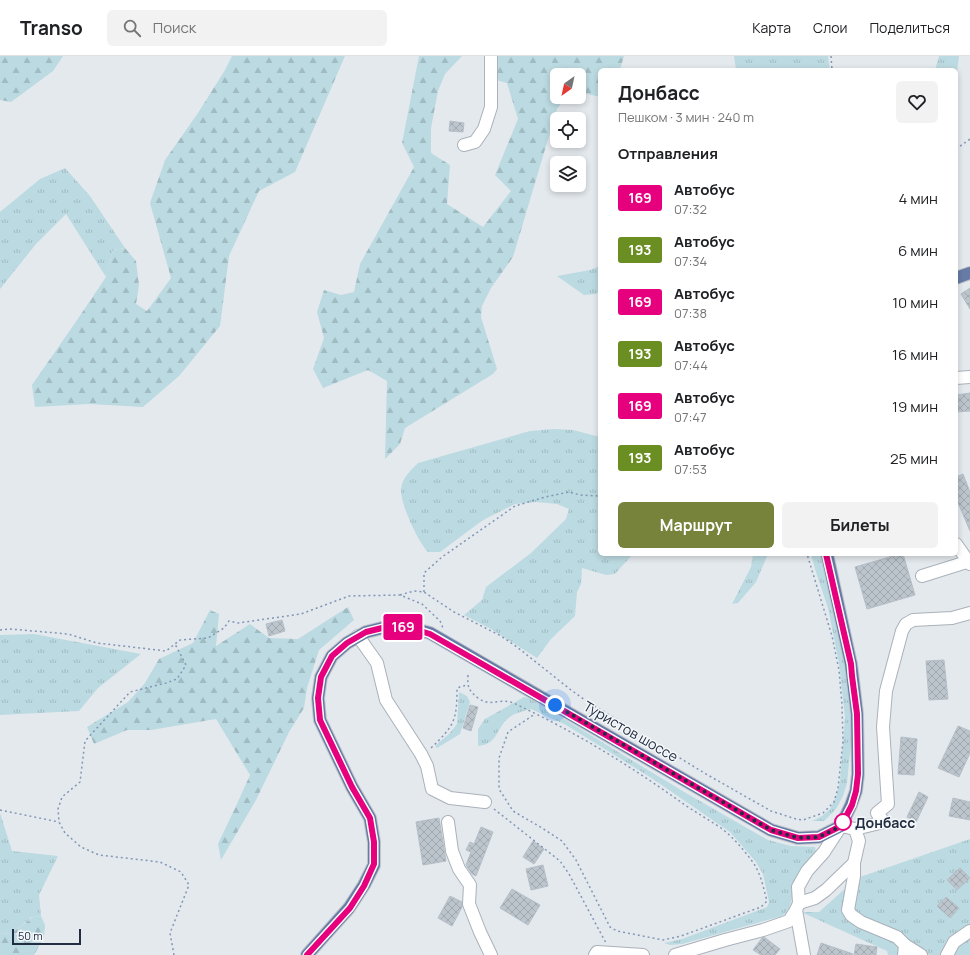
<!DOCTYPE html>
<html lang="ru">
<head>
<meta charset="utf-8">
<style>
	:root { --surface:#fff; --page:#f2f2f2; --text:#202124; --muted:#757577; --line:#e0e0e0; --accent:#77833a }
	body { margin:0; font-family:Manrope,sans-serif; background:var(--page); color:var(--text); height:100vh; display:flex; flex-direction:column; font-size:15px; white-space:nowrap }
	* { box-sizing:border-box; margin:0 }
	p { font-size:13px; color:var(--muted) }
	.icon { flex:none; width:22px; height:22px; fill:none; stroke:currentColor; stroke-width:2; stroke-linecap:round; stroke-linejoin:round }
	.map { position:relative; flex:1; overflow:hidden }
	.sheet { position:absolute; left:598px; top:12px; width:360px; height:488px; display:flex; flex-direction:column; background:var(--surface); border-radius:6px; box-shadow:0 2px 6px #0003 }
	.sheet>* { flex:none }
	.badge { padding:0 8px; border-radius:3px; font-size:14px; line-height:26px }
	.needle { width:26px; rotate:213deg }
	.buttons { position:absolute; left:550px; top:12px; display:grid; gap:8px }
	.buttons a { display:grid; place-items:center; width:36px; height:36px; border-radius:6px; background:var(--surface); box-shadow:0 2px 6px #0003; font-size:20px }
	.scale { position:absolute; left:12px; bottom:10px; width:69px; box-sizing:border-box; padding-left:4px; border:2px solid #222d41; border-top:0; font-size:11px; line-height:14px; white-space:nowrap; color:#222d41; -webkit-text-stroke:3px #f5f8fa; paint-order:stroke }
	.you { position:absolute; width:20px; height:20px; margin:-10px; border:3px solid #fff; border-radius:50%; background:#1a73e8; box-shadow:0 0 0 6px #1a73e833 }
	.map>.badge { position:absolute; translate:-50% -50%; box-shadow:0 0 0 2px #fff }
	h2 { padding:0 20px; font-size:15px; line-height:36px }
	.round { display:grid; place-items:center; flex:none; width:42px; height:42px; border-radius:6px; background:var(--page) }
	.headline { display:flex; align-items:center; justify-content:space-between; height:68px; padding:0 20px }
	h1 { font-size:19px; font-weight:700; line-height:30px }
	.cta { display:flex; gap:8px; margin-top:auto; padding:8px 20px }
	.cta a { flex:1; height:46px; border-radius:6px; background:var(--accent); color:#fff; font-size:16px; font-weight:700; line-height:46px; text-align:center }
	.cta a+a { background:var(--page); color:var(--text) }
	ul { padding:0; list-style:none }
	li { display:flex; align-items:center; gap:12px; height:52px; padding:0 20px }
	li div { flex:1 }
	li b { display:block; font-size:15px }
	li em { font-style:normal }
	li .badge { min-width:44px; font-weight:700; text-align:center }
	header { display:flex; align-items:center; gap:24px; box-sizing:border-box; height:56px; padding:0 20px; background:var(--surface); border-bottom:1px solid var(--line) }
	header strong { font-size:19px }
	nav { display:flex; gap:22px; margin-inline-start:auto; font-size:14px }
	.search { width:280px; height:36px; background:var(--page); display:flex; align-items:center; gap:10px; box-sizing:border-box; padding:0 14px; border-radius:6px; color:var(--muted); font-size:15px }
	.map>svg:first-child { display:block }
	.grass { fill:url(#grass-tufts) }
	.forest { fill:url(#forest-firs) }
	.building { fill:url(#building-cross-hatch); stroke:#b6bfc8 }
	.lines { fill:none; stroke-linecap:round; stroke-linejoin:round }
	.minor-casing { stroke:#aab1ba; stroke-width:14 }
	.major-casing { stroke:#c1c4ca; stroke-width:14 }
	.path { stroke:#8296b4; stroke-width:1.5; stroke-dasharray:2 3; stroke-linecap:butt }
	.minor { stroke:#fff; stroke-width:12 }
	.major { stroke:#667ca6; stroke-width:12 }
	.line-casing { stroke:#fff; stroke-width:9 }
	.line { stroke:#e6007e; stroke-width:6 }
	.walk { stroke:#222d41; stroke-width:4; stroke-dasharray:0 7.2 }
	.stop-dot { fill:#fff; stroke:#e6007e; stroke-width:2 }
	.labels { text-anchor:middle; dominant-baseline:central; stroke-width:3; stroke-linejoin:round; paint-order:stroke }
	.street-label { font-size:14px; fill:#222d41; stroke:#f5f8fa }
	.stop-label { font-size:14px; font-weight:bold; fill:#222d41; stroke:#f5f8fa; text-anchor:start }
</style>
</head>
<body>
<header>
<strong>Transo</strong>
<div class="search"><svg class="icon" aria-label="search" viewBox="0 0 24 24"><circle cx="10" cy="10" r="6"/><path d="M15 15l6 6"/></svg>Поиск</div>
<nav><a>Карта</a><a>Слои</a><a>Поделиться</a></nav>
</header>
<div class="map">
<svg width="970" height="899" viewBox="0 0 970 899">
	<defs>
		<pattern id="grass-tufts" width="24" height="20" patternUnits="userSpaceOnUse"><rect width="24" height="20" fill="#bcdae1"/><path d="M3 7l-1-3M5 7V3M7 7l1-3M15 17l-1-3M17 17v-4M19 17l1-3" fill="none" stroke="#a1bbc2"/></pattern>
		<pattern id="forest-firs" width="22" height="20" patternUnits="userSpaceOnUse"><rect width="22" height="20" fill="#bcdae1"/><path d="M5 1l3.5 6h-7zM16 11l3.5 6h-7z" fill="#a1bbc2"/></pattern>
		<pattern id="building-cross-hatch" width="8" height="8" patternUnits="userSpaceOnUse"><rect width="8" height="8" fill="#bcc4cc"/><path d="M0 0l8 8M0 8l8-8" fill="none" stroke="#a1a9b0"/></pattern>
	</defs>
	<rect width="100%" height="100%" fill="#e4e9ee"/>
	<g class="grass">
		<path d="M734,0H828L830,14H736Z"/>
		<path d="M939,0H959L956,24V14H935Z"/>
		<path d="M65,112L90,140L125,192L113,194L106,221L66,158L36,188L0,233V156L40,123Z"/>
		<path d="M600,210V235L596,238L584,239L557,220L590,214Z"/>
		<path d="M554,373L573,374L600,381V498H633L615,518L606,519L582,512L581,528L577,536L575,560L551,583L537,602L491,573L464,559L482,544L486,531L531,497L566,463L569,453L557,448L536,446L515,448L483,464L440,496H428C418,486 400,447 401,433C402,422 411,414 418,407L530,375Z"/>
		<path d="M753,498H768L756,526L738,547L732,548L751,511Z"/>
		<path d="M811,498H821L839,574L851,635L852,677L847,727L843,740L836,753L824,765H812L822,760L830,753L836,741L840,725L845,661L839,607L828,552L815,513Z"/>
		<path d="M34,578L141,598L98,632L79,655L0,659V579Z"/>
		<path d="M459,636L467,640L470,646L460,678L437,692L435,690L450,677L457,668Z"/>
		<path d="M524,641L531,643L686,737L768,784L791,790L815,791L816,797C809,804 801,811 797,819C791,833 795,851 782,860L682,888L670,889L664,887L682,883L767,851L769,846L763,818L756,806L730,776L653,723L566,669L531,653C524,655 515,657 510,661C495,672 499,688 478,690V673L485,663Z"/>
		<path d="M0,757L12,795L58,800L39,839L41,860L32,861L12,877L0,878Z"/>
		<path d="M970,783V899H888L887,895L801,856H819L857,822Z"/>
	</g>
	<g class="forest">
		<path d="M0,0H63L53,15L11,46L0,44Z"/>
		<path d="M232,0H345L295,116L259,135L229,200L220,270L179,320L143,351L89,348L35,351L32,329L75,267L106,221L113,194L125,192L136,205L139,229L136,248L147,255L171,222L150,147L165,104L198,57L225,14Z"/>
		<path d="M419,0H462L445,18L438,35L431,72V97L450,109L447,148L483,171L511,135L495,119L518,63L507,27L496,24L495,0H624L620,14H600V41L579,36V19H557V41H566L557,53L513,201L491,232L482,250L481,261L497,313L493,318L405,372L400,388L385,403L387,325L368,314L323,332L313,313L324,282L317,256L324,234L341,239L354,236L360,208L414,111L402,87Z"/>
		<path d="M348,551L354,564L319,594L307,632L304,652L289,676L256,744L221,804L218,788L236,750L250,719L216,663L151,674H127L94,688L87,671L128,646L145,627L159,603L193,587L210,554L219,558L216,590L250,568L269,582L298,583Z"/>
		<path d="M41,860L45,869L44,881L34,899H0V878L12,877L33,861Z"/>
	</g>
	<g class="building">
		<path d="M450,65L464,67L463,76L449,75Z"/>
		<path d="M970,232V253L961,238Z"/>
		<path d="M970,337V355L956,356V339Z"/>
		<path d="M963,418L970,436V475L956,442V421Z"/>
		<path d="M900,498H903L915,539L867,553L855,511Z"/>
		<path d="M282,564L285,575L269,580L266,568Z"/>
		<path d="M944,604L948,643L929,644L926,605Z"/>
		<path d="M470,649L478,651L471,675L463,672Z"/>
		<path d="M958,670L970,675V697L959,721L938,712Z"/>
		<path d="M901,681L917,683L914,719L898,718Z"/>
		<path d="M919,736L928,741L916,766L907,761Z"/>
		<path d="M953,742L970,746V764L949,760Z"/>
		<path d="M439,762L446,805L423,809L416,766Z"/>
		<path d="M481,771L493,776L476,820L472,818L466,809L471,796L466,794L470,786L474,788Z"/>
		<path d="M533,785L544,793L534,808L523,801Z"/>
		<path d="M543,809L548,830L531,834L526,813Z"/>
		<path d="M960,812L970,822L957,834L947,824Z"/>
		<path d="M512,833L540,849L528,869L500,852Z"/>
		<path d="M450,840L462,846V851L452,870L438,862Z"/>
		<path d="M946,841L959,852L950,862L937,850Z"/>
		<path d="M764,881L780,893L775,899H761L753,894L762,882Z"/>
		<path d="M821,887L853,898L852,899H817Z"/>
		<path d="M856,888L877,891L876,899H854Z"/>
	</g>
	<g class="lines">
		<g class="minor-casing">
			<g id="minor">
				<path d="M464,89L475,86L484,73L491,51V0"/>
				<path d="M956,322L970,321"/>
				<path d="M956,488L970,508"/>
				<path d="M922,520L970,505"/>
				<path d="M358,580L377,607L386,644L421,698L427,710L432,733L450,742L485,746"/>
				<path d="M448,766L452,795L459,813L470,829L469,848L480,876L491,899"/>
				<path d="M854,807V820L848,854L851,859L861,866L897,881L905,889L904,899"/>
				<path d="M799,847L815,842L826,834L854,807L859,785L855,773"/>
				<path d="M796,854L804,899"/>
				<path d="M905,889L921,899"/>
				<path d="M595,899L597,896L643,899"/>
				<path d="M675,899L725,884L763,874L789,865L796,854L799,847L798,831L807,815L824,796L841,770L855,773L884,766L877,757L888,748L883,671L886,635L902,575L906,568L913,564L952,562L970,557"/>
				<path d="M947,899L954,886L970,875"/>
			</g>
		</g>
		<g class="major-casing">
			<g id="major">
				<path d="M956,222L970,217"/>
				<path d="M307,899L349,852L364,829L374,809V786L370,762L352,731L320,664L318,642L321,621L332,600L347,587L366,576L386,571H408L430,577L771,774L798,782L819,781L841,770L851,749L856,735L858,718L857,658L851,608L827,498"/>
			</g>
		</g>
		<g class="path">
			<path d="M831,0L832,14"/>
			<path d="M956,93L970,83"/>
			<path d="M424,536V517L442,501L515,450L545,441L569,436L580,439L600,440"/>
			<path d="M400,539L414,535L424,536L454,556L501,580L517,591L571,634L585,644L706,718L771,755L796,763L803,764L823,757L834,746L838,732L843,685L842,649L839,614L832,580L807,498"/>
			<path d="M0,574L10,573L68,578L97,587L166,595L180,584L208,582L224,572L229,565L238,567L301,558L349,540L400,539L422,548L440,565L443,572"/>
			<path d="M468,619C467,631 469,635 478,642C490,651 497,643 510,646C515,647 521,651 526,653C582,680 635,713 685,749C697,757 709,764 721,772C733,781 743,793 752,805C761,817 763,831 767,845L761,851L681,880L663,884L617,875L610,871L576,804L562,785L542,772L513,755L499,733V702L508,676L535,658"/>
			<path d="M431,692C454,670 457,665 457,632L467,629"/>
			<path d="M494,753L560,805L569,818L606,887"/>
			<path d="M0,754L59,766"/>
			<path d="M174,899L170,877L189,829L181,816L160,806L99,799L81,791L65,777L59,766L58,753L62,741L80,726L85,685L130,636L166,627L177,623L186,609L175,588"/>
		</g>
		<use href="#minor" class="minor"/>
		<use href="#major" class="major"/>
	</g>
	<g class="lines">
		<g class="line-casing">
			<path id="line" d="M307,899L350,852L364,830L374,808V786L370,762L352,731L320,664L318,642L321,621L332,600L347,587L366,576L386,571H408L430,578L771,774L798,782L819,781L841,770L852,749L856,735L858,718L857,658L852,620L851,608L826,498"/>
		</g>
		<use href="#line" class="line"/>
		<path class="walk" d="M555,649L771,774L798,782L819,781L841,770L843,766"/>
	</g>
	<circle class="stop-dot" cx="843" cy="766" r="8"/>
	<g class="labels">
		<g class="street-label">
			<text transform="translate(631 675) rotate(30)">Туристов шоссе</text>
		</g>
		<g class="stop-label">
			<text x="855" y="766">Донбасс</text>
		</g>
	</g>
</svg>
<div class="buttons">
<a><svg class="needle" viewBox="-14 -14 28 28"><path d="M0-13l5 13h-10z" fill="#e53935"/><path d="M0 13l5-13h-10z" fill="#757577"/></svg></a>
<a><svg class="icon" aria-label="locate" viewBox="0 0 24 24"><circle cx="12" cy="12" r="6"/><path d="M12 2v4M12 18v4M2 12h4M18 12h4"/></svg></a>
<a><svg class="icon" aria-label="layers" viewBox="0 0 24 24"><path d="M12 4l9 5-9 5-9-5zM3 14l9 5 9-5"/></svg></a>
</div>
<div class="scale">50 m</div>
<div class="you" style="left:555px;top:649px"></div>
<b class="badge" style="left:403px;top:571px;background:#e6007e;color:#fff">169</b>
<section class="sheet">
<div class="headline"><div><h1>Донбасс</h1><p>Пешком · 3 мин · 240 m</p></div><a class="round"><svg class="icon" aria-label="heart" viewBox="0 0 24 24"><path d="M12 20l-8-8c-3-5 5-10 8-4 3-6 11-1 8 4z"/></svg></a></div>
<h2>Отправления</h2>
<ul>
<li><span class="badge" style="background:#e6007e;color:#fff">169</span><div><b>Автобус</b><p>07:32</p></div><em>4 мин</em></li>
<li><span class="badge" style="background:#6b8e23;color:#fff">193</span><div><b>Автобус</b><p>07:34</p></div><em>6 мин</em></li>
<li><span class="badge" style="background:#e6007e;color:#fff">169</span><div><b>Автобус</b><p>07:38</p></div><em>10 мин</em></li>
<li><span class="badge" style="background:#6b8e23;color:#fff">193</span><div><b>Автобус</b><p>07:44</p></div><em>16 мин</em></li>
<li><span class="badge" style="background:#e6007e;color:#fff">169</span><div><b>Автобус</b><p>07:47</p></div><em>19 мин</em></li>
<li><span class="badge" style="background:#6b8e23;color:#fff">193</span><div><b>Автобус</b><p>07:53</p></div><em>25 мин</em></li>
</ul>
<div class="cta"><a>Маршрут</a><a>Билеты</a></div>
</section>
</div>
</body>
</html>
